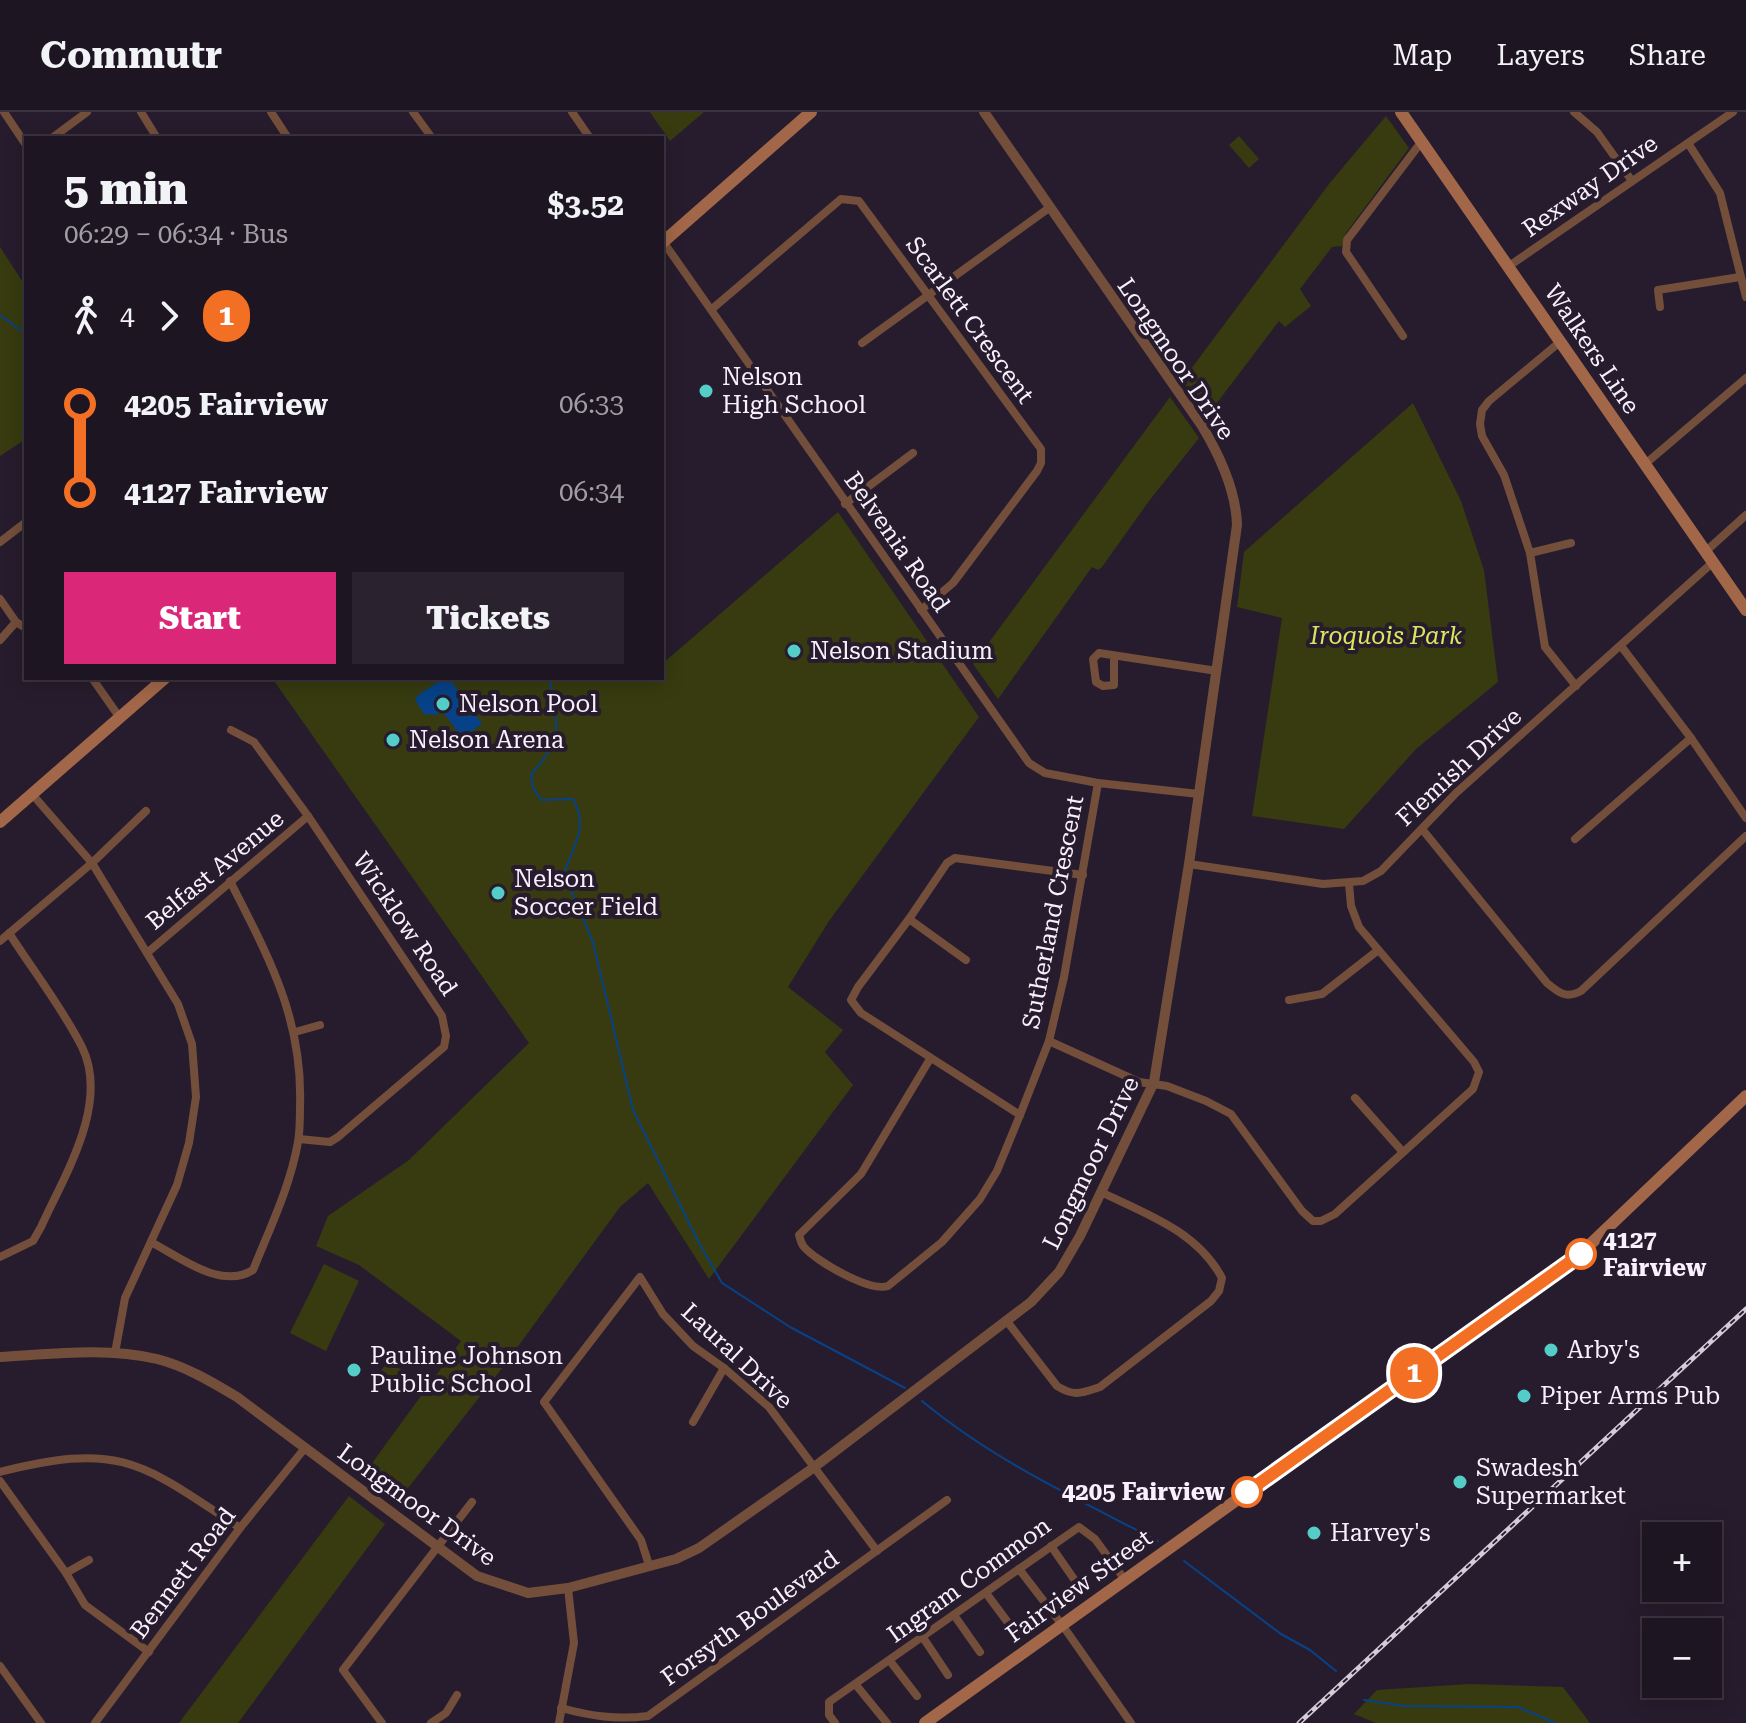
<!DOCTYPE html>
<html lang="en">
<head>
<meta charset="utf-8">
<style>
	:root { --surface:#1d1522; --page:#2a222f; --text:#f1f3f6; --muted:#a09fa5; --line:#3b3440; --accent:#db2777 }
	body { margin:0; font-family:"Roboto Serif",serif; background:var(--page); color:var(--text); height:100vh; display:flex; flex-direction:column; font-size:30px; white-space:nowrap }
	* { box-sizing:border-box; margin:0 }
	p { font-size:26px; color:var(--muted) }
	.icon { flex:none; width:44px; height:44px; fill:none; stroke:currentColor; stroke-width:2; stroke-linecap:round; stroke-linejoin:round }
	.map { position:relative; flex:1; overflow:hidden }
	.details { position:absolute; left:24px; top:24px; width:640px; height:544px; display:flex; flex-direction:column; background:var(--surface); border-radius:0px; box-shadow:0 4px 20px #0003,0 0 0 2px var(--line) }
	.details>* { flex:none }
	.badge { padding:0 16px; border-radius:26px; font-size:28px; line-height:52px }
	.buttons { position:absolute; left:1642px; top:1410px; display:grid; gap:16px }
	.buttons a { display:grid; place-items:center; width:80px; height:80px; border-radius:0px; background:var(--surface); box-shadow:0 4px 20px #0003,0 0 0 2px var(--line); font-size:40px }
	.map>.badge { position:absolute; translate:-50% -50%; box-shadow:0 0 0 4px #fff }
	.legs { display:flex; align-items:center; gap:12px; height:88px; padding:0 40px; font-size:26px }
	.legs p { margin-inline-start:auto }
	.summary { display:flex; align-items:center; justify-content:space-between; height:136px; padding:0 40px }
	h1 { font-size:44px; font-weight:800; line-height:60px }
	.primary-button { display:flex; gap:16px; margin-top:auto; padding:16px 40px }
	.primary-button a { flex:1; height:92px; border-radius:0px; background:var(--accent); color:#fff; font-size:32px; font-weight:800; line-height:92px; text-align:center }
	.primary-button a+a { background:var(--page); color:var(--text) }
	ul { padding:0 40px; list-style:none }
	li { display:flex; align-items:center; gap:28px; height:88px; font-size:30px }
	li i { display:grid; place-items:center; width:12px; height:100%; margin:0 10px; background:currentColor }
	li i::after { content:''; width:20px; height:20px; margin:-10px; border:6px solid; border-radius:50%; background:var(--surface) }
	li p { margin-inline-start:auto }
	li:first-child i { background:linear-gradient(#0000 50%,currentColor 0) }
	li:last-child i { background:linear-gradient(currentColor 50%,#0000 0) }
	header { display:flex; align-items:center; gap:48px; box-sizing:border-box; height:112px; padding:0 40px; background:var(--surface); border-bottom:2px solid var(--line) }
	header strong { font-size:38px }
	nav { display:flex; gap:44px; margin-inline-start:auto; font-size:28px }
	.map>svg:first-child { display:block }
	.green { fill:#373b0f }
	.water { fill:#074288 }
	.lines { fill:none; stroke-linecap:round; stroke-linejoin:round }
	.stream { stroke:#074288; stroke-width:2 }
	.minor { stroke:#734f3b; stroke-width:8 }
	.tertiary { stroke:#734f3b; stroke-width:10 }
	.secondary { stroke:#a26748; stroke-width:12 }
	.rail-casing { stroke:#d4cbd8; stroke-width:5 }
	.rail { stroke:#271c2d; stroke-width:2; stroke-dasharray:6; stroke-linecap:butt }
	.line-1-casing { stroke:#fff; stroke-width:18 }
	.line-1 { stroke:#f26f23; stroke-width:12 }
	.poi-dot { fill:#54cdc8; stroke:#271c2d; stroke-width:3 }
	.stop-1-dot { fill:#fff; stroke:#f26f23; stroke-width:4 }
	.labels { text-anchor:middle; dominant-baseline:central; stroke-width:8; stroke-linejoin:round; paint-order:stroke }
	.street-label { font-size:24px; fill:#f8f0fc; stroke:#271c2d }
	.poi-label { font-size:24px; fill:#f8f0fc; stroke:#271c2d; text-anchor:start }
	.park-label { font-size:24px; font-style:italic; fill:#dae65e; stroke:#271c2d }
	.stop-label { font-size:24px; font-weight:bold; fill:#f8f0fc; stroke:#271c2d; text-anchor:start }
</style>
</head>
<body>
<header>
<strong>Commutr</strong>
<nav><a>Map</a><a>Layers</a><a>Share</a></nav>
</header>
<div class="map">
<svg width="1746" height="1611" viewBox="0 0 1746 1611">
	<rect width="100%" height="100%" fill="#271c2d"/>
	<g class="green">
		<path d="M650,0H704L670,29Z"/>
		<path d="M1386,4L1409,36L1346,121L1342,134L1332,135L1300,177L1311,194L1285,215L1279,209L1207,304L1182,269L1329,72Z"/>
		<path d="M1239,24L1259,47L1249,56L1229,33Z"/>
		<path d="M0,135L26,175V327L0,344Z"/>
		<path d="M1170,285L1199,326L1149,389L1102,455L1098,458L1092,455L998,587L973,552Z"/>
		<path d="M1413,291L1461,389L1484,458L1498,570L1416,637L1344,717L1252,704L1282,506L1237,495L1244,440Z"/>
		<path d="M838,400L979,605L829,809L788,875L843,918L825,940L853,973L709,1167L648,1071L620,1095L500,1259L401,1385L367,1358L461,1229L359,1153L316,1134L328,1104L409,1048L529,931L272,566H662V552Z"/>
		<path d="M324,1152L359,1169L326,1239L290,1221Z"/>
		<path d="M389,1248L404,1260L395,1272L379,1261Z"/>
		<path d="M349,1384L385,1412L238,1611H179Z"/>
		<path d="M1469,1572L1563,1575L1590,1611H1376L1354,1602L1377,1578Z"/>
	</g>
	<path class="water" d="M444,566H449L482,612L462,626L441,597L437,603L424,602L415,588L418,583Z"/>
	<g class="lines">
		<g class="stream">
			<path d="M0,203L26,222"/>
			<path d="M549,566C559,607 563,630 531,662L533,676L541,688L573,687C589,714 574,733 564,761L593,830L633,998L698,1129L722,1171L790,1215L905,1276"/>
			<path d="M922,1289C993,1348 1077,1387 1158,1429"/>
			<path d="M1184,1449L1281,1522L1310,1538L1336,1559"/>
			<path d="M1364,1588L1405,1594L1518,1595L1555,1611"/>
		</g>
		<g class="minor">
			<path d="M4,0L26,33"/>
			<path d="M141,0L157,26"/>
			<path d="M271,0L288,26"/>
			<path d="M413,0L432,26"/>
			<path d="M572,0L590,26"/>
			<path d="M1574,0L1597,20L1632,69"/>
			<path d="M52,26L87,0"/>
			<path d="M1688,31L1720,81L1746,185"/>
			<path d="M662,128L1029,651L1045,661L1098,671L1199,682"/>
			<path d="M1509,154L1733,0"/>
			<path d="M1660,195L1658,178L1740,165"/>
			<path d="M712,197L841,87L859,89L1041,337V351L1037,359L953,471L921,498"/>
			<path d="M1403,224L1346,140L1347,128L1422,29"/>
			<path d="M1561,229L1489,289L1482,298L1480,312L1482,324L1504,363L1530,441L1545,535L1576,574"/>
			<path d="M862,231L1049,96"/>
			<path d="M1644,353L1746,266"/>
			<path d="M845,392L913,341"/>
			<path d="M0,430L26,410"/>
			<path d="M1705,440L1746,403"/>
			<path d="M1530,441L1571,431"/>
			<path d="M0,487L16,510L26,516"/>
			<path d="M0,528L16,510"/>
			<path d="M1621,534L1691,626L1746,706"/>
			<path d="M1114,544V573L1103,574L1096,570L1093,547L1099,541L1217,559"/>
			<path d="M92,566L120,606"/>
			<path d="M231,618L254,630L308,704L442,904L446,924L444,935L338,1025L330,1030L299,1027"/>
			<path d="M32,682L92,751L178,892L192,932L196,985L189,1031L177,1073L125,1186L115,1241"/>
			<path d="M1422,717L1547,871C1559,881 1566,887 1581,879L1746,724"/>
			<path d="M1575,727L1691,626"/>
			<path d="M1189,752L1323,772L1363,769L1381,759L1456,681L1712,451"/>
			<path d="M909,807L966,848"/>
			<path d="M0,829L92,751L146,699"/>
			<path d="M147,841L308,704"/>
			<path d="M1289,888L1322,882L1377,839"/>
			<path d="M295,920L320,913"/>
			<path d="M1049,929L1139,970L1167,974L1206,989L1231,1002L1302,1099L1313,1109H1321L1335,1102L1473,977L1479,960L1474,950L1359,815L1351,794L1349,772"/>
			<path d="M930,947L861,1062L799,1123C800,1126 801,1132 804,1135C816,1149 869,1180 888,1174L942,1130L980,1087L997,1059L1020,1003L1049,929L1064,865L1098,671"/>
			<path d="M1355,986L1402,1039"/>
			<path d="M1020,1003L861,901L851,888L858,875L909,807L947,751L955,746L1083,763"/>
			<path d="M151,1130C181,1146 221,1178 253,1158C270,1116 290,1075 298,1030C300,1019 300,1006 300,994C303,906 268,844 230,769"/>
			<path d="M0,1145L33,1129L41,1115C64,1064 110,992 82,935C63,897 32,857 9,821"/>
			<path d="M1006,1208L1057,1274C1074,1285 1082,1281 1100,1275L1211,1189L1219,1179L1222,1166C1197,1119 1146,1102 1101,1080"/>
			<path d="M693,1310L724,1256"/>
			<path d="M0,1360C121,1329 142,1351 240,1416"/>
			<path d="M0,1369L66,1461L85,1493L149,1540"/>
			<path d="M1051,1434L1076,1470"/>
			<path d="M649,1453L641,1428L544,1290L640,1165L663,1202L693,1234L724,1256L769,1295L877,1439"/>
			<path d="M1019,1457L1063,1514L1131,1611"/>
			<path d="M66,1461L89,1448"/>
			<path d="M986,1481L1012,1516"/>
			<path d="M954,1503L980,1540"/>
			<path d="M922,1524L948,1563"/>
			<path d="M890,1549L917,1584"/>
			<path d="M0,1554L41,1611"/>
			<path d="M856,1573L887,1611"/>
			<path d="M561,1596C591,1604 616,1608 648,1604L947,1388"/>
			<path d="M95,1611L240,1416L305,1336"/>
			<path d="M382,1611L343,1558L472,1390"/>
			<path d="M431,1611L446,1601L457,1583"/>
			<path d="M559,1611L574,1531L568,1476"/>
			<path d="M835,1611L829,1603V1590L1079,1415L1095,1427L1125,1468"/>
		</g>
		<path class="tertiary" d="M0,1245C52,1242 106,1235 157,1247C185,1254 212,1270 237,1285L477,1464L528,1481L568,1476L676,1447L699,1436L813,1356L1031,1190L1059,1160L1080,1124L1154,970L1189,752L1237,413C1236,378 1220,344 1202,314L984,0"/>
		<g class="secondary">
			<path d="M1401,0L1746,498"/>
			<path d="M662,131L811,0"/>
			<path d="M0,710L165,566"/>
			<path d="M925,1611L1579,1143L1746,984"/>
		</g>
		<g class="rail-casing">
			<path id="rail" d="M1299,1611L1746,1197"/>
		</g>
		<use href="#rail" class="rail"/>
	</g>
	<g class="lines">
		<g class="line-1-casing">
			<path id="line-1" d="M1247,1380L1581,1142"/>
		</g>
		<use href="#line-1" class="line-1"/>
	</g>
	<g class="poi-dot">
		<circle cx="706" cy="279" r="8"/>
		<circle cx="794" cy="539" r="8"/>
		<circle cx="443" cy="592" r="8"/>
		<circle cx="393" cy="628" r="8"/>
		<circle cx="498" cy="781" r="8"/>
		<circle cx="1551" cy="1238" r="8"/>
		<circle cx="354" cy="1258" r="8"/>
		<circle cx="1524" cy="1284" r="8"/>
		<circle cx="1460" cy="1370" r="8"/>
		<circle cx="1314" cy="1421" r="8"/>
	</g>
	<g class="stop-1-dot">
		<circle cx="1581" cy="1142" r="14"/>
		<circle cx="1247" cy="1380" r="14"/>
	</g>
	<g class="labels">
		<g class="street-label">
			<text transform="translate(1590 74) rotate(-35)">Rexway Drive</text>
			<text transform="translate(970 208) rotate(54)">Scarlett Crescent</text>
			<text transform="translate(1592 237) rotate(56)">Walkers Line</text>
			<text transform="translate(1176 247) rotate(56)">Longmoor Drive</text>
			<text transform="translate(897 430) rotate(55)">Belvenia Road</text>
			<text transform="translate(1459 655) rotate(-43)">Flemish Drive</text>
			<text transform="translate(215 758) rotate(-40)">Belfast Avenue</text>
			<text transform="translate(1053 800) rotate(-79)">Sutherland Crescent</text>
			<text transform="translate(405 812) rotate(56)">Wicklow Road</text>
			<text transform="translate(1091 1051) rotate(-64)">Longmoor Drive</text>
			<text transform="translate(737 1244) rotate(43)">Laural Drive</text>
			<text transform="translate(417 1393) rotate(36)">Longmoor Drive</text>
			<text transform="translate(183 1461) rotate(-53)">Bennett Road</text>
			<text transform="translate(969 1468) rotate(-36)">Ingram Common</text>
			<text transform="translate(1079 1474) rotate(-36)">Fairview Street</text>
			<text transform="translate(750 1506) rotate(-36)">Forsyth Boulevard</text>
		</g>
		<g class="poi-label">
			<text x="722" y="265">Nelson<tspan x="722" dy="28">High School</tspan></text>
			<text x="810" y="539">Nelson Stadium</text>
			<text x="459" y="592">Nelson Pool</text>
			<text x="409" y="628">Nelson Arena</text>
			<text x="514" y="767">Nelson<tspan x="514" dy="28">Soccer Field</tspan></text>
			<text x="1567" y="1238">Arby's</text>
			<text x="370" y="1244">Pauline Johnson<tspan x="370" dy="28">Public School</tspan></text>
			<text x="1540" y="1284">Piper Arms Pub</text>
			<text x="1476" y="1356">Swadesh<tspan x="1476" dy="28">Supermarket</tspan></text>
			<text x="1330" y="1421">Harvey's</text>
		</g>
		<g class="park-label">
			<text x="1386" y="524">Iroquois Park</text>
		</g>
		<g class="stop-label">
			<text x="1603" y="1128">4127<tspan x="1603" dy="28">Fairview</tspan></text>
			<text x="1225" y="1380" text-anchor="end">4205 Fairview</text>
		</g>
	</g>
</svg>
<div class="buttons">
<a>+</a>
<a>−</a>
</div>
<b class="badge" style="left:1414px;top:1261px;background:#f26f23;color:#fff">1</b>
<section class="details">
<div class="summary"><div><h1>5 min</h1><p>06:29 – 06:34 · Bus</p></div><b>$3.52</b></div>
<div class="legs"><svg class="icon" aria-label="walk" viewBox="0 0 24 24"><circle cx="13" cy="4" r="2"/><path d="M13 8l-2 6 4 7M11 14l-3 7M7 12l3-4h3l4 4"/></svg>4<svg class="icon" aria-label="forward" viewBox="0 0 24 24"><path d="M9 5l7 7-7 7"/></svg><b class="badge" style="background:#f26f23;color:#fff">1</b></div>
<ul>
<li><i style="color:#f26f23"></i><b>4205 Fairview</b><p>06:33</p></li>
<li><i style="color:#f26f23"></i><b>4127 Fairview</b><p>06:34</p></li>
</ul>
<div class="primary-button"><a>Start</a><a>Tickets</a></div>
</section>
</div>
</body>
</html>
